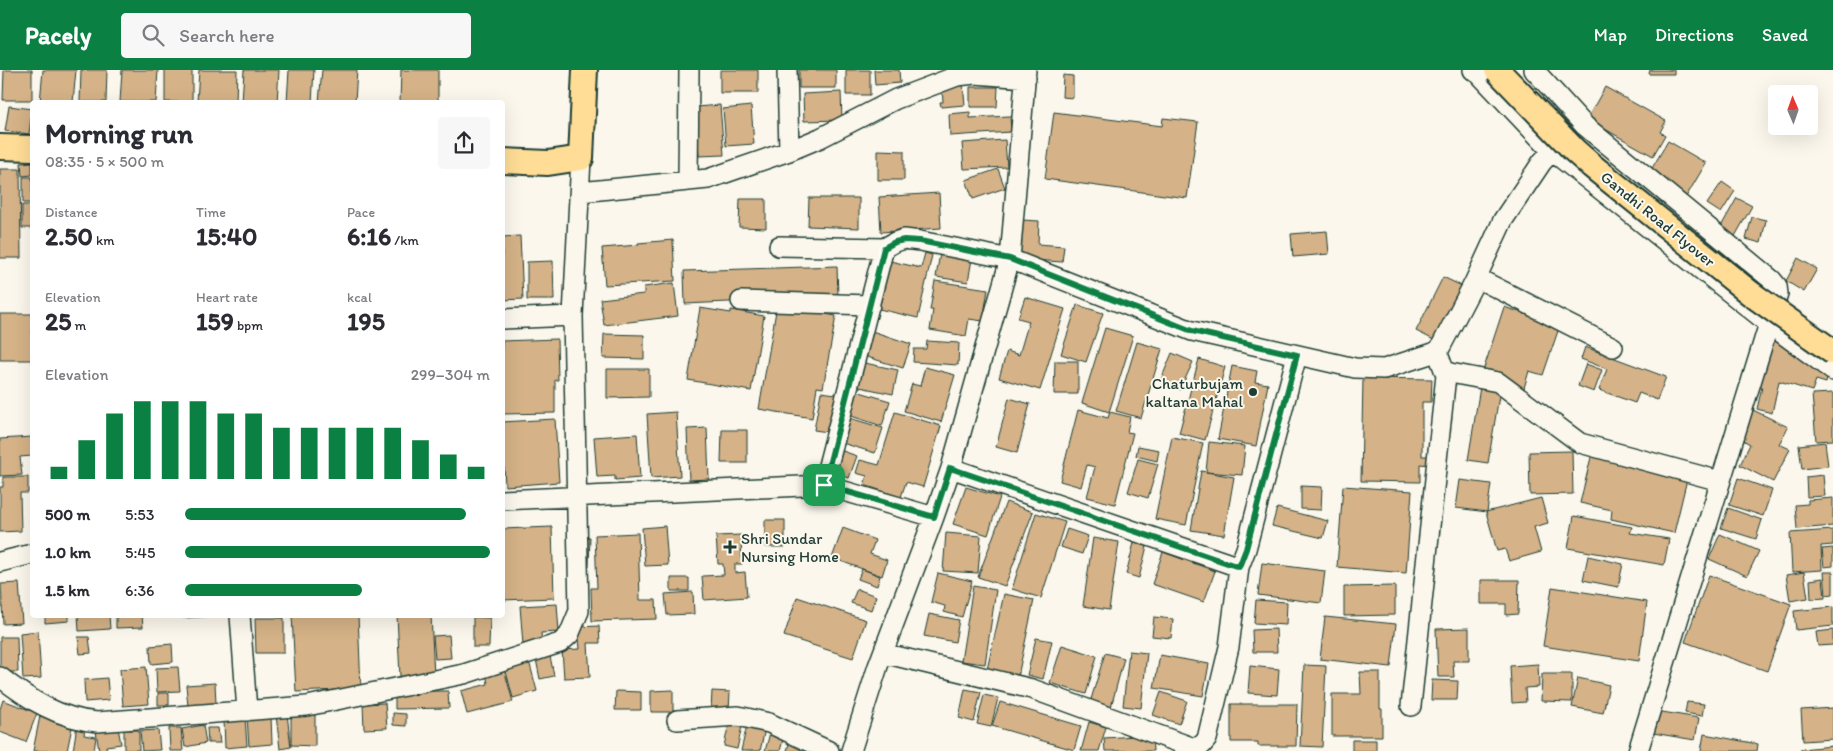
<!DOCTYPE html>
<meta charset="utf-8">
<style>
body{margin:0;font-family:Itim,sans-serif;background:#f7f7f7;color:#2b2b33;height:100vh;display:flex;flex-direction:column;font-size:19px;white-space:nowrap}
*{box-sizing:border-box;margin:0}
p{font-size:16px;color:#7c7c81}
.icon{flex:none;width:28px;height:28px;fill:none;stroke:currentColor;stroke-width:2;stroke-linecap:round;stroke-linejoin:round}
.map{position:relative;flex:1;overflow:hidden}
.details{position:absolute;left:30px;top:30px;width:475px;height:518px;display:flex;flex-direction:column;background:#fff;border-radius:5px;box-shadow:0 5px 20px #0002}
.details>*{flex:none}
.needle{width:32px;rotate:358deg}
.controls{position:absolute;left:1768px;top:15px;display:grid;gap:10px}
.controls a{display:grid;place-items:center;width:50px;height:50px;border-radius:5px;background:#fff;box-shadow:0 5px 20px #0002;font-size:25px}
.pin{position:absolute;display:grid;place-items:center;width:42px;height:42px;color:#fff;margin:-21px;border-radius:10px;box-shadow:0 2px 8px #0006}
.round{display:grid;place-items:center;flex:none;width:52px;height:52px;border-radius:5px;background:#f7f7f7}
.overview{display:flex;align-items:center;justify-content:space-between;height:85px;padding:0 15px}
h1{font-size:28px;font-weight:800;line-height:38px}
.figures{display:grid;grid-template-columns:repeat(3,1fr);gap:8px;height:85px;padding:5px 15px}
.figures div{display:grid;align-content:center}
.figures b{font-size:25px;font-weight:800}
.figures small{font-size:14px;font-weight:400}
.figures p{font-size:14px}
.chart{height:140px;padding:10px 15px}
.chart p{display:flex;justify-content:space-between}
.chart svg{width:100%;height:90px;margin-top:5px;stroke:#0b8043;stroke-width:6}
ul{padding:0 15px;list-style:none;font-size:16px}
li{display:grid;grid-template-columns:80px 60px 1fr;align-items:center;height:38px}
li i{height:12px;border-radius:6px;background:#0b8043}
header{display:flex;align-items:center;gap:30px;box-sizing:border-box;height:70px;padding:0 25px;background:#0b8043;color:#fff}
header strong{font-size:24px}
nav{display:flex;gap:28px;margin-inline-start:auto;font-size:18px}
.search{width:350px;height:45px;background:#f7f7f7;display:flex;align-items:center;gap:12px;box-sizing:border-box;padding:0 18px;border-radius:5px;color:#7c7c81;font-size:19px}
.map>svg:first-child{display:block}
.building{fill:#d5b287;stroke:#1f3d34}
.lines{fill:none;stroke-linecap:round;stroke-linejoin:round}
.minor-casing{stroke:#1f3d34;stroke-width:22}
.major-casing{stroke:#1f3d34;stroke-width:28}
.minor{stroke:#fbf7ec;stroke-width:19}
.major{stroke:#ffdd96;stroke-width:24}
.major-bridge-casing{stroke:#1f3d34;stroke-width:28;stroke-linecap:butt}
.major-bridge{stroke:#ffdd96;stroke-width:24}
.route-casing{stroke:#fff;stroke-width:10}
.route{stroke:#0b8043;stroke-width:6}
.poi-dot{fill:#1f3d34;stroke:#fbf7ec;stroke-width:2}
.labels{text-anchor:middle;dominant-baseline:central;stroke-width:4;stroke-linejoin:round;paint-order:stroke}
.street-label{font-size:16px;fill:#1f3d34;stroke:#fbf7ec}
.poi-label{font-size:16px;fill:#1f3d34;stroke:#fbf7ec;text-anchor:end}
</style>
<header>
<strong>Pacely</strong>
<div class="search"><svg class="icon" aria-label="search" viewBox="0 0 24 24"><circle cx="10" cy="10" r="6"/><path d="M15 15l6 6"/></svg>Search here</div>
<nav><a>Map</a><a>Directions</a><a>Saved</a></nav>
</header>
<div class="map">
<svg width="1833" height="681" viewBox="0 0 1833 681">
<rect width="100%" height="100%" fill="#fbf7ec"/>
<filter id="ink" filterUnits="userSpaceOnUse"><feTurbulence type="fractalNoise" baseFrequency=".02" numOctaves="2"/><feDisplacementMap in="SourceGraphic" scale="10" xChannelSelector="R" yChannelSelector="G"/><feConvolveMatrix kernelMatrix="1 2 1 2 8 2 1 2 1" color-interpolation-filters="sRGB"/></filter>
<g filter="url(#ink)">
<path class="building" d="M 4,0 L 32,0 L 32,30 L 3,30 Z
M 43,0 L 76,0 L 73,32 L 40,32 Z
M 81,0 L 107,0 L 106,32 L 80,32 Z
M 122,0 L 158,0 L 156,32 L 120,32 Z
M 165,0 L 192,0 L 192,32 L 165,32 Z
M 199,0 L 237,0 L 236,32 L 197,32 Z
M 244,0 L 279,0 L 277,32 L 242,32 Z
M 289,0 L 314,0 L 312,32 L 287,32 Z
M 322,0 L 357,0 L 355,32 L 319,32 Z
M 401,0 L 438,0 L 438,32 L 400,32 Z
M 720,0 L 758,0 L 758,23 L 720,23 Z
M 799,0 L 836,0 L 836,18 L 799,18 Z
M 846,0 L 870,0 L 870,25 L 846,25 Z
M 874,0 L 899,0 L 900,13 L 875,15 Z
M 1650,0 L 1674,0 L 1674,4 L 1649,4 Z
M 1063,5 L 1073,6 L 1073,28 L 1062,27 Z
M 963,14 L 965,35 L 941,37 L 940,32 L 943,32 L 942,16 Z
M 970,17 L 998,17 L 997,37 L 970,37 Z
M 1605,17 L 1666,51 L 1660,62 L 1665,65 L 1653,86 L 1587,49 Z
M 841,22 L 842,50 L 804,51 L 803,24 Z
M 720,35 L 724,85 L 699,86 L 696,37 Z
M 9,36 L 32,39 L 29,64 L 5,61 Z
M 751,36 L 754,74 L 726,76 L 723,39 Z
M 970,42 L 970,48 L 1010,46 L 1011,62 L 950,66 L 949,44 Z
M 1054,42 L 1162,56 L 1163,48 L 1198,52 L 1187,128 L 1045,109 Z
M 1005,70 L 1007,97 L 964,99 L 962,73 Z
M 1668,71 L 1706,93 L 1686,127 L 1648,105 Z
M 878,80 L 904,81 L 904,110 L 878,110 Z
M 32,92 L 32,105 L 22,106 L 21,93 Z
M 0,99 L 20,99 L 21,188 L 0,188 Z
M 998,99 L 1005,118 L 973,129 L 966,110 Z
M 23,107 L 32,107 L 32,133 L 23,133 Z
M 1722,112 L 1735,121 L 1721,143 L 1707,134 Z
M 939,123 L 941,158 L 881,162 L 879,127 Z
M 809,128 L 859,128 L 859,158 L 808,156 Z
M 1737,128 L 1752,136 L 1734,168 L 1719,160 Z
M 740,129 L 766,129 L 766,158 L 739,157 Z
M 22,135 L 32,135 L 32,158 L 22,158 Z
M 1752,147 L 1766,150 L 1761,173 L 1746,169 Z
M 1022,150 L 1039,151 L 1038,174 L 1064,176 L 1062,192 L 1019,189 Z
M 1327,161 L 1329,184 L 1293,187 L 1291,164 Z
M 520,166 L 523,229 L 502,230 L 502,167 Z
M 673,170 L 675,211 L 605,215 L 602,178 L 638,175 L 638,173 Z
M 925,183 L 932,185 L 918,248 L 879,239 L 890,191 L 921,198 Z
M 940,183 L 972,189 L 968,212 L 936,207 Z
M 1798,188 L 1817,199 L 1804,222 L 1786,211 Z
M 553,191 L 554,230 L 527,230 L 527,192 Z
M 837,196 L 838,227 L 685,234 L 684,201 Z
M 1443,207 L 1466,218 L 1438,272 L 1416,261 Z
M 935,211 L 988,219 L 983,251 L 969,249 L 966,266 L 930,260 L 933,240 L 930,240 Z
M 674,213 L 678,246 L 604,255 L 600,229 L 644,224 L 644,217 Z
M 1025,227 L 1065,239 L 1040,320 L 999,308 L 1007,281 L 1019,285 L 1029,251 L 1018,248 Z
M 777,235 L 836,246 L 823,318 L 817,317 L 812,348 L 759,339 Z
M 1077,235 L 1103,243 L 1086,292 L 1061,284 Z
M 1504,237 L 1560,255 L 1543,305 L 1529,301 L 1524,318 L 1482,304 Z
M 700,238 L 731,243 L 731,240 L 764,246 L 751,321 L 688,310 Z
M 0,244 L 32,244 L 32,290 L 0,290 Z
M 1105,258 L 1133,266 L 1109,342 L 1082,333 Z
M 872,261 L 911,274 L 903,298 L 864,286 Z
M 604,264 L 644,265 L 644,289 L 603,288 Z
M 1773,264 L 1829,301 L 1826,313 L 1816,310 L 1812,321 L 1779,311 L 1772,343 L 1757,339 L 1762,317 L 1757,316 Z
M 557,269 L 558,310 L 555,310 L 555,343 L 502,344 L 502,271 Z
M 927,271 L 959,273 L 958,295 L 913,292 L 914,279 L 926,279 Z
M 1137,272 L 1162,279 L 1141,348 L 1116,341 Z
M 1585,277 L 1666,307 L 1657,330 L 1639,323 L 1635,333 L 1599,320 L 1607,299 L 1581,289 Z
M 1172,283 L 1193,292 L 1180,320 L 1160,312 Z
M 1199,289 L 1225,297 L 1205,370 L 1179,363 Z
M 1055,291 L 1078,291 L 1078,324 L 1054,324 Z
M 860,292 L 898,300 L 893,324 L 855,316 Z
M 1586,294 L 1602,300 L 1594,322 L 1578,316 Z
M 1232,296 L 1257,301 L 1255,312 L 1268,314 L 1256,376 L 1218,369 Z
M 925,297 L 955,305 L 941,352 L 904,341 L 912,314 L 920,316 Z
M 607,299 L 649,299 L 649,327 L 607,328 Z
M 1363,308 L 1432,309 L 1431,332 L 1422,332 L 1422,386 L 1430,386 L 1430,395 L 1420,394 L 1420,412 L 1361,411 Z
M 1480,317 L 1500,320 L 1488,393 L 1468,390 Z
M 853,320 L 890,331 L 882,356 L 845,344 Z
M 821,322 L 836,324 L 828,362 L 814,360 Z
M 1833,323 L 1833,370 L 1816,371 L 1812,324 Z
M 1009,328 L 1030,334 L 1017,383 L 996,377 Z
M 1078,340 L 1108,348 L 1110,342 L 1130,347 L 1127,362 L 1133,363 L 1115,434 L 1087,427 L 1095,397 L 1087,395 L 1081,417 L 1060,411 Z
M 1753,340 L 1788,357 L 1779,374 L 1790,379 L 1773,412 L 1740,395 L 1750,374 L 1739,368 Z
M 676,342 L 680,406 L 651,408 L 647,344 Z
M 895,342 L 941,356 L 923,417 L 906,412 L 901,427 L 864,415 L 867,406 L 856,403 L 860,390 L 879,395 Z
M 846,347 L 883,358 L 875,383 L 839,372 Z
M 555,349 L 559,412 L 505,416 L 502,352 Z
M 707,358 L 709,409 L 689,410 L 687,359 Z
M 722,360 L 747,360 L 747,393 L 721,393 Z
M 637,364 L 640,408 L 615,410 L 615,406 L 597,407 L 594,367 Z
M 32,367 L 32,386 L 20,387 L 22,405 L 0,406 L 0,369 Z
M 1172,367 L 1203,373 L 1186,455 L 1155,449 Z
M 1209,372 L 1245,376 L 1242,405 L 1206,402 Z
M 1825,372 L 1828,396 L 1802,399 L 1799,375 Z
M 1138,376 L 1159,380 L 1157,391 L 1136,386 Z
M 837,379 L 857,386 L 849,408 L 829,402 Z
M 1572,381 L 1573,424 L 1530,425 L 1529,382 Z
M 1592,383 L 1688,405 L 1674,463 L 1611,449 L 1612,440 L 1580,433 Z
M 1138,389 L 1158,394 L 1148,428 L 1128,422 Z
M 1201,401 L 1234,407 L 1224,465 L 1191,460 Z
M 1823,405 L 1825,426 L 1807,427 L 1806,407 Z
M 3,407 L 28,407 L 28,423 L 20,423 L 21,461 L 0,462 L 0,417 L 3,417 Z
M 1738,408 L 1772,420 L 1763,446 L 1729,435 Z
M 1460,410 L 1491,414 L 1487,442 L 1456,438 Z
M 1301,416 L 1322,417 L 1321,440 L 1301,439 Z
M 1343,416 L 1412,421 L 1406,503 L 1337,497 Z
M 966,417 L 1000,427 L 988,465 L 953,454 Z
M 1541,428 L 1548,453 L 1534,457 L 1541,482 L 1509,491 L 1505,479 L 1497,481 L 1486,442 Z
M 1833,428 L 1833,456 L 1797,459 L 1795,435 L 1808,434 L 1808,430 Z
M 1006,432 L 1033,442 L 1005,516 L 978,507 Z
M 1277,438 L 1328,451 L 1323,468 L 1272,456 Z
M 1728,438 L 1762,450 L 1756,469 L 1721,458 Z
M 1036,443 L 1065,452 L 1041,528 L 1012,519 Z
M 1574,446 L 1632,457 L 1630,463 L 1669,469 L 1664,495 L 1568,478 Z
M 765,450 L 785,450 L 785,477 L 765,477 Z
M 665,456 L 668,495 L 645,496 L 642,458 Z
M 552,457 L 554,528 L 502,530 L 502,459 Z
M 843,458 L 875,470 L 870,484 L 887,490 L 882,506 L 832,488 Z
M 1067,459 L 1088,466 L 1082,484 L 1061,477 Z
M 1833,460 L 1833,475 L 1821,476 L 1822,500 L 1792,502 L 1790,463 Z
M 638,463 L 640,530 L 656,530 L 657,549 L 592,551 L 591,518 L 597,518 L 595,465 Z
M 946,463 L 981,466 L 978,503 L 943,501 Z
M 1720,464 L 1759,481 L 1747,506 L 1709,489 Z
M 741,465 L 742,494 L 735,494 L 735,503 L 745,502 L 747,527 L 704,530 L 702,506 L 724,505 L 723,494 L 718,494 L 716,466 Z
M 582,467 L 590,467 L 589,497 L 582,497 Z
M 1093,468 L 1119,472 L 1109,540 L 1083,536 Z
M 1135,469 L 1148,472 L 1139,508 L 1126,504 Z
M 1833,478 L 1833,496 L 1824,497 L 1822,479 Z
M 1163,482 L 1215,501 L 1204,532 L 1152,514 Z
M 1588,486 L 1623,494 L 1618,517 L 1583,510 Z
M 1262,493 L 1325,501 L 1321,533 L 1258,525 Z
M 862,499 L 880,506 L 877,516 L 858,509 Z
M 1804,502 L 1808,528 L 1790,531 L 1786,505 Z
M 1824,502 L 1833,502 L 1833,524 L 1826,525 Z
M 938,503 L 972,511 L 962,547 L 944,542 L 945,536 L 931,532 Z
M 1709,505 L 1791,534 L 1767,601 L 1685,572 Z
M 671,508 L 689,508 L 689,521 L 671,521 Z
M 1823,508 L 1825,528 L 1811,529 L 1810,510 Z
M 1481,510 L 1519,510 L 1518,544 L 1506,545 L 1506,534 L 1481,534 Z
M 19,513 L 22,553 L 3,554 L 1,514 Z
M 973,516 L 996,520 L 985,594 L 961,591 Z
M 1395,516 L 1395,545 L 1344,546 L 1344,517 Z
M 1552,517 L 1647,532 L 1639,591 L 1543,576 Z
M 857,519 L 876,526 L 871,540 L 851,533 Z
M 693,522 L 694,544 L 667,545 L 665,524 Z
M 1004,524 L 1034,530 L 1017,611 L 986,604 Z
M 797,527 L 866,550 L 853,588 L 784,566 Z
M 1256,530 L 1287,532 L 1286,555 L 1254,553 Z
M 557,534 L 559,562 L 541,563 L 542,574 L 523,575 L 520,536 Z
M 1833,537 L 1833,556 L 1796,560 L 1794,541 Z
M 929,544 L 959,550 L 955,572 L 924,566 Z
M 45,545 L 69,545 L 69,551 L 45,553 Z
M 78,545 L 109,545 L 110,559 L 79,561 Z
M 116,545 L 142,545 L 143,557 L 116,558 Z
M 183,545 L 217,545 L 217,546 L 183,548 Z
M 292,545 L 358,545 L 361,619 L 296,622 Z
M 397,545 L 431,545 L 434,606 L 400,607 Z
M 473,547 L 490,548 L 489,577 L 473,577 Z
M 1154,547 L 1173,549 L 1171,568 L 1152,566 Z
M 1325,547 L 1396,554 L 1391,597 L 1320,589 Z
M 255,548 L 284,548 L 284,583 L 256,583 Z
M 599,556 L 600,573 L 588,573 L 590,607 L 564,608 L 562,580 L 580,579 L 578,557 Z
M 1469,558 L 1469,591 L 1453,591 L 1454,607 L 1438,607 L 1436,559 Z
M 1276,559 L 1277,582 L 1253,582 L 1252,560 Z
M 1833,560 L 1833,575 L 1818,576 L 1816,562 Z
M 38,561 L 41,608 L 23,609 L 20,563 Z
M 449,565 L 451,588 L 435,589 L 433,566 Z
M 0,567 L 17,567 L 18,602 L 0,602 Z
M 78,567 L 89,567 L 91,583 L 80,584 Z
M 1036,568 L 1052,571 L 1043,609 L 1027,605 Z
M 172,574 L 173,592 L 151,594 L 150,576 Z
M 1062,575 L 1097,586 L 1086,624 L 1050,613 Z
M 1129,581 L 1147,583 L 1141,638 L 1123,636 Z
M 1105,583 L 1124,588 L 1110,641 L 1089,636 Z
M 1160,585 L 1209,594 L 1203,626 L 1154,618 Z
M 550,586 L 554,606 L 540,609 L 536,589 Z
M 529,591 L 537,621 L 513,628 L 505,598 Z
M 1538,594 L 1539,617 L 1525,618 L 1526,632 L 1512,633 L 1510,596 Z
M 1304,595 L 1326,596 L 1322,677 L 1300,676 Z
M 1250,596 L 1279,599 L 1277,625 L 1248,623 Z
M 146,597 L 149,634 L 123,636 L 120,599 Z
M 178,597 L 180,621 L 157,622 L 156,598 Z
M 504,599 L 513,632 L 467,644 L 461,621 L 488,614 L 486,603 Z
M 1360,602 L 1380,602 L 1380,639 L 1382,639 L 1382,666 L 1332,666 L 1332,624 L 1361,624 Z
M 1542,604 L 1572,604 L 1572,632 L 1541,631 Z
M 107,608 L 109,630 L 85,632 L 84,610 Z
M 1578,608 L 1609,615 L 1603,643 L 1572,637 Z
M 1432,610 L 1458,611 L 1457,630 L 1431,630 Z
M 215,613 L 216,634 L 188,636 L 186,615 Z
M 965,619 L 981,622 L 974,652 L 959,648 Z
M 673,620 L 673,642 L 651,642 L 651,621 Z
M 395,621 L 448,621 L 449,638 L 395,639 Z
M 616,621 L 641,622 L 641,640 L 615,640 Z
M 712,621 L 730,622 L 729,641 L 711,641 Z
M 1161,622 L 1187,631 L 1179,654 L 1153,645 Z
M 158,623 L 169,623 L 169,635 L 158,635 Z
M 984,625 L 998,628 L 991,657 L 977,654 Z
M 3,630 L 37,643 L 26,672 L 0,662 L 0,639 Z
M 1000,632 L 1081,656 L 1074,680 L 992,656 Z
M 1687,632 L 1704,634 L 1702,646 L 1685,643 Z
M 385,633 L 387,658 L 364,659 L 363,634 Z
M 1231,634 L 1297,634 L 1296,676 L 1258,676 L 1258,672 L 1231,672 Z
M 1833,638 L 1833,669 L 1803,671 L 1801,640 Z
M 1656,641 L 1699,648 L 1695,670 L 1653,663 Z
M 393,643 L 406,644 L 406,656 L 393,655 Z
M 287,644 L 291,677 L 280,679 L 276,645 Z
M 291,644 L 315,644 L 315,676 L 291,675 Z
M 40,646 L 73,652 L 67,681 L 33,681 Z
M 271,646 L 272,674 L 249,676 L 247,647 Z
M 245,648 L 247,676 L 225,678 L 224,650 Z
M 1089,652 L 1106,657 L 1099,681 L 1081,681 Z
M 729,653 L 742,656 L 737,679 L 724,676 Z
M 77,655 L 85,656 L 84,665 L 96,667 L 94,681 L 73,681 Z
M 203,655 L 206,673 L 185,677 L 182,659 Z
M 747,655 L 765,659 L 760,681 L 741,681 Z
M 118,657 L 121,674 L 106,676 L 107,681 L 99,681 L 96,661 Z
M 169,658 L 181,658 L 183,681 L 170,681 Z
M 207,658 L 218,658 L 220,673 L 208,673 Z
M 124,660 L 139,660 L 139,680 L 124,680 Z
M 158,660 L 160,680 L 142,681 L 140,661 Z
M 770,663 L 784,666 L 780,681 L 765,681 Z
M 1704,664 L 1758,674 L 1757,681 L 1701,681 Z
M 1152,665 L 1153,681 L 1105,681 L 1104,668 Z
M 1352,670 L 1376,670 L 1376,681 L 1352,681 Z
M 789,673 L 802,677 L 800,681 L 787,681 Z
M 1833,676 L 1833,681 L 1801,681 L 1801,679 Z"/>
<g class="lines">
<g class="minor-casing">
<path id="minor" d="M 787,0 L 789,81
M 1473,0 L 1479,4 L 1552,81 L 1768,253 L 1833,301
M 1534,0 L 1585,56 L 1772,210 L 1777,216 L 1778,224 L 1638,681
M 688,111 L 689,0
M 580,122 L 708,109 L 789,81 L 820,68 L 896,29 L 957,6 L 975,4 L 1026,8
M 779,176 L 884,178
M 1477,208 L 1613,277
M 741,231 L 870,235
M 502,249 L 573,246
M 1445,302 L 1498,312 L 1580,373 L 1720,411
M 951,398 L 1239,497 L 1246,479 L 1297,285
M 823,415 L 884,178 L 895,172 L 904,169 L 920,171 L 1010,189 L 1192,261 L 1355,298 L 1384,299 L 1433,283 L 1439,280 L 1474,213 L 1503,150 L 1542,92 L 1552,81
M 502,430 L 823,415 L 934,447
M 0,492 L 32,484
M 240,545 L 247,641
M 883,583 L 1032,619 L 1194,678 L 1202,675 L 1207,669 L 1229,577 L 1239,497
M 0,607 C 28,629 60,649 97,652 L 307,636 L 464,604 L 560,573 L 569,565 L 579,541 L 573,246 L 581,88
M 1411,636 L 1446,305 L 1437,281
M 677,650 L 738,646 L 769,653 L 829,681
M 851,681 L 878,596 L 934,447 L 951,398 L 1010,189 L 1026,0"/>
</g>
<g class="major-casing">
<path id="major" d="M 0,77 L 32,78
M 502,91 L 548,93 L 581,88 L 585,0"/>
</g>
<use href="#minor" class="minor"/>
<use href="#major" class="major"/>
<g class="major-bridge-casing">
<path id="major-bridge" d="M 1497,0 L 1575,81 L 1592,96 L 1750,223 L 1833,282"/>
</g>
<use href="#major-bridge" class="major-bridge"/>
</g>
</g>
<g class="lines" filter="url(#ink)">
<g class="route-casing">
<path id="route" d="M 904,170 L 920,171 L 1010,189 L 1192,261 L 1297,285 L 1246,479 L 1239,497 L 950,398 L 934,447 L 824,415 L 884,178 L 895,172 Z"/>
</g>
<use href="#route" class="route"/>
</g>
<g class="poi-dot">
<circle cx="1253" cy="322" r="5"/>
<path d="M727.5 469.5h5v5h5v5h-5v5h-5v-5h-5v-5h5z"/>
</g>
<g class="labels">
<g class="street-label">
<text transform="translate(1658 149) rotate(39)">Gandhi Road Flyover</text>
</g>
<g class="poi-label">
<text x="1243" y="313">Chaturbujam<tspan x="1243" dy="18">kaltana Mahal</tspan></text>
<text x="741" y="468" text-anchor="start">Shri Sundar<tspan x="741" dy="18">Nursing Home</tspan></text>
</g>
</g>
</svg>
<div class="controls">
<a><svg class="needle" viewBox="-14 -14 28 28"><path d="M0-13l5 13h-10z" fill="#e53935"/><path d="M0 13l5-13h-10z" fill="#7c7c81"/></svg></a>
</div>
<div class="pin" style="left:824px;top:415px;background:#1e9e55"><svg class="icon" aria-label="arrive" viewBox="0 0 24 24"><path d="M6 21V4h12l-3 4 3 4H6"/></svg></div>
<section class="details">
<div class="overview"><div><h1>Morning run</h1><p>08:35 · 5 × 500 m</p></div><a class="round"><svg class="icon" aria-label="share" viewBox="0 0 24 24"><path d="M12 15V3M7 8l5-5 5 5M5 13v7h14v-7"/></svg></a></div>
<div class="figures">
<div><p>Distance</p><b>2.50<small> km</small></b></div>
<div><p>Time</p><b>15:40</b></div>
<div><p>Pace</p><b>6:16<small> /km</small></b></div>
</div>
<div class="figures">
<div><p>Elevation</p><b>25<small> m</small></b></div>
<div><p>Heart rate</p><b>159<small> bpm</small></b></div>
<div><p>kcal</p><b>195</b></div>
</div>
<div class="chart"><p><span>Elevation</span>299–304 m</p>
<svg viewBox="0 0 160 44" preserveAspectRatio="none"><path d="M5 44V38M15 44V25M25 44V12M35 44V6M45 44V6M55 44V6M65 44V12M75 44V12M85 44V19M95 44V19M105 44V19M115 44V19M125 44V19M135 44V25M145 44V32M155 44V38"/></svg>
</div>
<ul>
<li><b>500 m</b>5:53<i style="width:92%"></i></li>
<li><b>1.0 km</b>5:45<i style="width:100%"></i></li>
<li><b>1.5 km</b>6:36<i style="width:58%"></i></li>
</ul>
</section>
</div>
